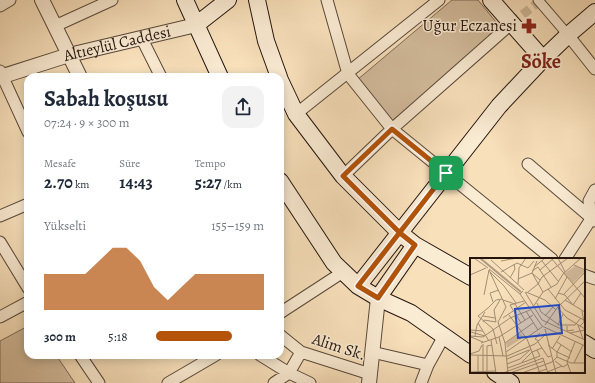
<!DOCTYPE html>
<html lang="tr">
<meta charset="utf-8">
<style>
body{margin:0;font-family:Alegreya,serif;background:#f2f2f3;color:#1f2937;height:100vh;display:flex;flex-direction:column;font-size:15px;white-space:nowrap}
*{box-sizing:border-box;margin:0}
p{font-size:13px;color:#747a83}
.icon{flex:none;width:22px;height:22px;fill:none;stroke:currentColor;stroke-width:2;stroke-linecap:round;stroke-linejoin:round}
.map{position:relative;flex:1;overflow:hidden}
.details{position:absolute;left:24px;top:73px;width:260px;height:286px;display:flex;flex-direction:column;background:#fff;border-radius:12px;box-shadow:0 2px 10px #0003}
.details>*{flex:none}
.pin{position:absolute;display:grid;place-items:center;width:34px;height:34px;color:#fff;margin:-17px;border-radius:8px;box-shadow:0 2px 6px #0006}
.round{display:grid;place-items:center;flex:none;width:42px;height:42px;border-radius:12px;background:#f2f2f3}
.headline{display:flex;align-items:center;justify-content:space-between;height:68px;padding:0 20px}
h1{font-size:22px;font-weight:600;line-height:30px}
.stats{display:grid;grid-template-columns:repeat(3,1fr);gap:6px;height:68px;padding:4px 20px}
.stats div{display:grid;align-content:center}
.stats b{font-size:17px;font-weight:600}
.stats small{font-size:11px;font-weight:400}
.stats p{font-size:11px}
.chart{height:112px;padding:8px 20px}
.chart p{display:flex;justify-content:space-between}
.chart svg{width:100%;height:72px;margin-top:4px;fill:#b45309;opacity:.7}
ul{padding:0 20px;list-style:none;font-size:13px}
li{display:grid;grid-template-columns:64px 48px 1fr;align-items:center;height:30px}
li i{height:10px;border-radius:5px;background:#b45309}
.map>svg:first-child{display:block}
.green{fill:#d4bd9e;stroke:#7c6956}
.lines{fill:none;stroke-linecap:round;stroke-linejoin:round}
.pedestrian-tunnel{stroke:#cdb798;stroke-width:9;stroke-dasharray:9 4.5;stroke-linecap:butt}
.pedestrian-casing{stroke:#584839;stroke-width:11}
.minor-casing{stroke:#584839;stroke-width:13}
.tertiary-casing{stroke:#584839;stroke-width:16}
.secondary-casing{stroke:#23150e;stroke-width:18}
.pedestrian{stroke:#faebd3;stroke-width:9}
.minor{stroke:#faebd3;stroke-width:11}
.tertiary{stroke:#faebd3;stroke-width:14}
.secondary{stroke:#faebd3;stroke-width:16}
.route-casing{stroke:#fff;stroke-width:8}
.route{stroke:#b45309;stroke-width:5}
.labels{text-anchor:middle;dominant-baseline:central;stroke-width:3;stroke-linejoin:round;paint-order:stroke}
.poi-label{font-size:16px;fill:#23150e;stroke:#faebd3;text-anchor:end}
.street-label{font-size:16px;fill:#23150e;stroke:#faebd3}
.district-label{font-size:20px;font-weight:bold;fill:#7a1f14;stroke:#faebd3}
.inset-river{fill:none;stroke:#b09b80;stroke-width:2}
.inset-road{fill:none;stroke:#a38f76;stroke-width:1}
.view{fill:#1d4ed8;fill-opacity:0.15;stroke:#1d4ed8;stroke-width:2}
.inset-edge{fill:none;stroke:#23150e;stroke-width:2}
</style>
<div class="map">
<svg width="595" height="383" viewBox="0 0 595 383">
<rect width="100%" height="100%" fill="#f8e0bb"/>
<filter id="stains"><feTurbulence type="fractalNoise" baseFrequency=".005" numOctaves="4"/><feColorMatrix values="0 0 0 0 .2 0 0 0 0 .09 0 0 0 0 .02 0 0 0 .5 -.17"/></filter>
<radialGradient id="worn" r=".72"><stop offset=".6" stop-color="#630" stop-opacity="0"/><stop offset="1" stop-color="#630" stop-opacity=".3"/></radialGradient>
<path class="green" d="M 452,0 L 478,0 L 501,28 L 392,121 L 357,80 Z
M 28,326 L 28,355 L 56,355 L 75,383 L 0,383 L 0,341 Z"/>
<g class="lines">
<path class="pedestrian-tunnel" d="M 512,23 L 541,0"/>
<g class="pedestrian-casing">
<path id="pedestrian" d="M 538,0 L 568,35"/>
</g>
<g class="minor-casing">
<path id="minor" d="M 327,0 L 348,74 L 392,129 L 552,259
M 0,6 L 10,0
M 55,26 L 112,0
M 568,35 L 595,69
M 142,39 L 161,77
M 0,71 L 28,132
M 296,114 L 439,0
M 528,164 L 595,221
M 343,176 L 392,129 L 512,23
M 0,216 L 28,204
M 0,242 L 28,288
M 565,259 L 591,219 L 589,201 L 595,190
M 584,275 L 595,279
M 280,313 L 343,272
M 0,317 L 28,302
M 280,335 L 301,352 L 370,374
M 372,352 L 428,365
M 80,355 L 99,383
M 260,355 L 289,373 L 310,383
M 168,383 L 216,355
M 274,383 L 289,373 L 301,352
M 421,383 L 428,365 L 444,336"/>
</g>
<g class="tertiary-casing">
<g id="tertiary">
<path d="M 42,0 L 80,77"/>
<path id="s1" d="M 0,77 L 69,55 L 196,25"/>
<path d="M 369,383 L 378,298"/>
</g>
</g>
<g class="secondary-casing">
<path id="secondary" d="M 185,0 L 220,77
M 257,0 L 266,41 L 279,77
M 491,0 L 543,59
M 196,25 L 228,0
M 280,80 L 296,114 L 343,176 L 400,233 L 415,245 L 471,277
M 280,181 L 334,263 L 358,286 L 378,298 L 411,313 L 471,355
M 358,286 L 499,106 L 543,59 L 568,35 L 595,12
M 378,298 L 415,245
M 584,343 L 595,350
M 495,372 L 511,383"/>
</g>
<use href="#pedestrian" class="pedestrian"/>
<use href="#minor" class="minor"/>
<use href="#tertiary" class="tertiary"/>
<use href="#secondary" class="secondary"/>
</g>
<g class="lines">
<g class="route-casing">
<path id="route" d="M 446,173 L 358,286 L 378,298 L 415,245 L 400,233 L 343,176 L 392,129 L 446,173"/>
</g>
<use href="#route" class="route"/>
</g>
<defs>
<g id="pharmacy-bare" transform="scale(1.2)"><path d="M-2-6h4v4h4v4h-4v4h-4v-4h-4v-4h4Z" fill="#8f2418" stroke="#faebd3" stroke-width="2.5" paint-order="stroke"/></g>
</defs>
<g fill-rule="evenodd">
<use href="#pharmacy-bare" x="529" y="26"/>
</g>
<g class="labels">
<g class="poi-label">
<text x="517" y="26">Uğur Eczanesi</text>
</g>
<g class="street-label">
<text stroke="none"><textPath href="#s1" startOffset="122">Altıeylül Caddesi</textPath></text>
<text transform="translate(339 347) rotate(18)">Alim Sk.</text>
</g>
<g class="district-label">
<text x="541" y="61">Söke</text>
</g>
</g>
<g transform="translate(470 258)">
<rect width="115" height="115" fill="#f8e0bb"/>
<path d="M 105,8 L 115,13 L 103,25 L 94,16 ZM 50,75 L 54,79 L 37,90 L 36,85 Z" fill="#d4bd9e"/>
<path class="inset-river" d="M 10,0 L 51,34"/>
<path class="inset-road" d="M 4,0 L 18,10M 81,0 L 115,40M 88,0 L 95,14M 21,2 L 54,32M 31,3 L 47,0M 67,3 L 62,15 L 73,34M 72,3 L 88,23M 104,7 L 115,12M 64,9 L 75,0M 19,11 L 50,36M 19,12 L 36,49 L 28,64 L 35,85 L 38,115M 70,12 L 84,0M 62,13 L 68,9 L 81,29M 20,14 L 34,28 L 46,45M 31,14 L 47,5 L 58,10 L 64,3M 0,17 L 16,10M 40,20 L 45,11 L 44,6M 48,21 L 62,15 L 70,22M 48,26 L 49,10 L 56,0M 78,31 L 95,52 L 114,62M 53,33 L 50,36 L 72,68 L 115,88M 55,34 L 72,62 L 115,82M 56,34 L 75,42 L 86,52M 58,34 L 68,26 L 72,19 L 98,0M 88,35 L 95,37 L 103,47M 94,36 L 115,14M 14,37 L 19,12M 85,41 L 97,19M 33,42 L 45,46 L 55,62M 95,42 L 115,54M 23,44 L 20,35 L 29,32M 67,45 L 71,54 L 89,67 L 105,67 L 111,60M 103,47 L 111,35M 63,49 L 73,34 L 87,26 L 93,16 L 111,0M 18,50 L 8,58 L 23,71 L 27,86M 18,50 L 26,42 L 32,41M 88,50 L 97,60 L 115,71M 56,53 L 68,72M 39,57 L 57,81 L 70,115M 13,58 L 25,60M 75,58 L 83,49M 33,60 L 56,44M 13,64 L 14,62 L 26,64M 26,64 L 24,52 L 30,42M 8,65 L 19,83M 51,65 L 40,47 L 54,43M 75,67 L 87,50 L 115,23M 88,67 L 93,56M 108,67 L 113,81M 97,68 L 97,73 L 104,72M 110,68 L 114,64 L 112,53M 75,71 L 86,115M 1,72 L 13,73M 1,74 L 15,78M 100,75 L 115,72M 0,78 L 13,79 L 40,60 L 60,52M 5,78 L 7,67 L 15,54M 1,79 L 13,84M 29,79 L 33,98M 21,82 L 26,115M 69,83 L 65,81 L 70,75M 68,84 L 78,99 L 81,98M 87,84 L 102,94M 11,85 L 29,79 L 63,57M 35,85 L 63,65M 13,86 L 13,115M 78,87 L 87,94 L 87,99 L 101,105 L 115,105M 91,87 L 87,94 L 100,100M 82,91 L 90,78M 36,94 L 72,69M 0,96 L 9,93 L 12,87M 0,97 L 37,98 L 65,86 L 74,78M 8,98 L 8,114M 37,101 L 59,92M 85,103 L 93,109 L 98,106M 52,104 L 62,94 L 72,90M 104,105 L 113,87M 37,106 L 50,101 L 61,91M 38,110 L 70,98 L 67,92M 0,114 L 26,113M 17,115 L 17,88 L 22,87M 33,115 L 73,100 L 78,115M 40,115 L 74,103M 52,115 L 82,104 L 87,99M 65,115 L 77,111M 75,115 L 92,108M 101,115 L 97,104 L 105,84"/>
<path class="view" d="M 89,47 L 92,75 L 48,80 L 45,51 Z"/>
<rect width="115" height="115" class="inset-edge"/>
</g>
<rect width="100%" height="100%" filter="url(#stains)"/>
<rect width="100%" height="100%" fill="url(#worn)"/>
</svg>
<div class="pin" style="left:446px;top:173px;background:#1e9e55"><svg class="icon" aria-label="arrive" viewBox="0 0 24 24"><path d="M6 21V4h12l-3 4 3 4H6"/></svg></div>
<section class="details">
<div class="headline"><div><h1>Sabah koşusu</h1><p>07:24 · 9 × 300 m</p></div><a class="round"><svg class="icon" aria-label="share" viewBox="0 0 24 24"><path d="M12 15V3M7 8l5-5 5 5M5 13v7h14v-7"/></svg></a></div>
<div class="stats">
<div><p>Mesafe</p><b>2.70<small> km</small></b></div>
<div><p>Süre</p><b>14:43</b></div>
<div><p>Tempo</p><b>5:27<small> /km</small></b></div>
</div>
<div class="chart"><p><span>Yükselti</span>155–159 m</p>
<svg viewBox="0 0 160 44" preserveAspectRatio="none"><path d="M0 44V22L10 22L20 22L30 22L40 14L50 6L60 6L70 14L80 30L90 38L100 30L110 22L120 22L130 22L140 22L150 22L160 22V44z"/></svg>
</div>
<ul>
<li><b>300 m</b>5:18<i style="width:70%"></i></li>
</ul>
</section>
</div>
